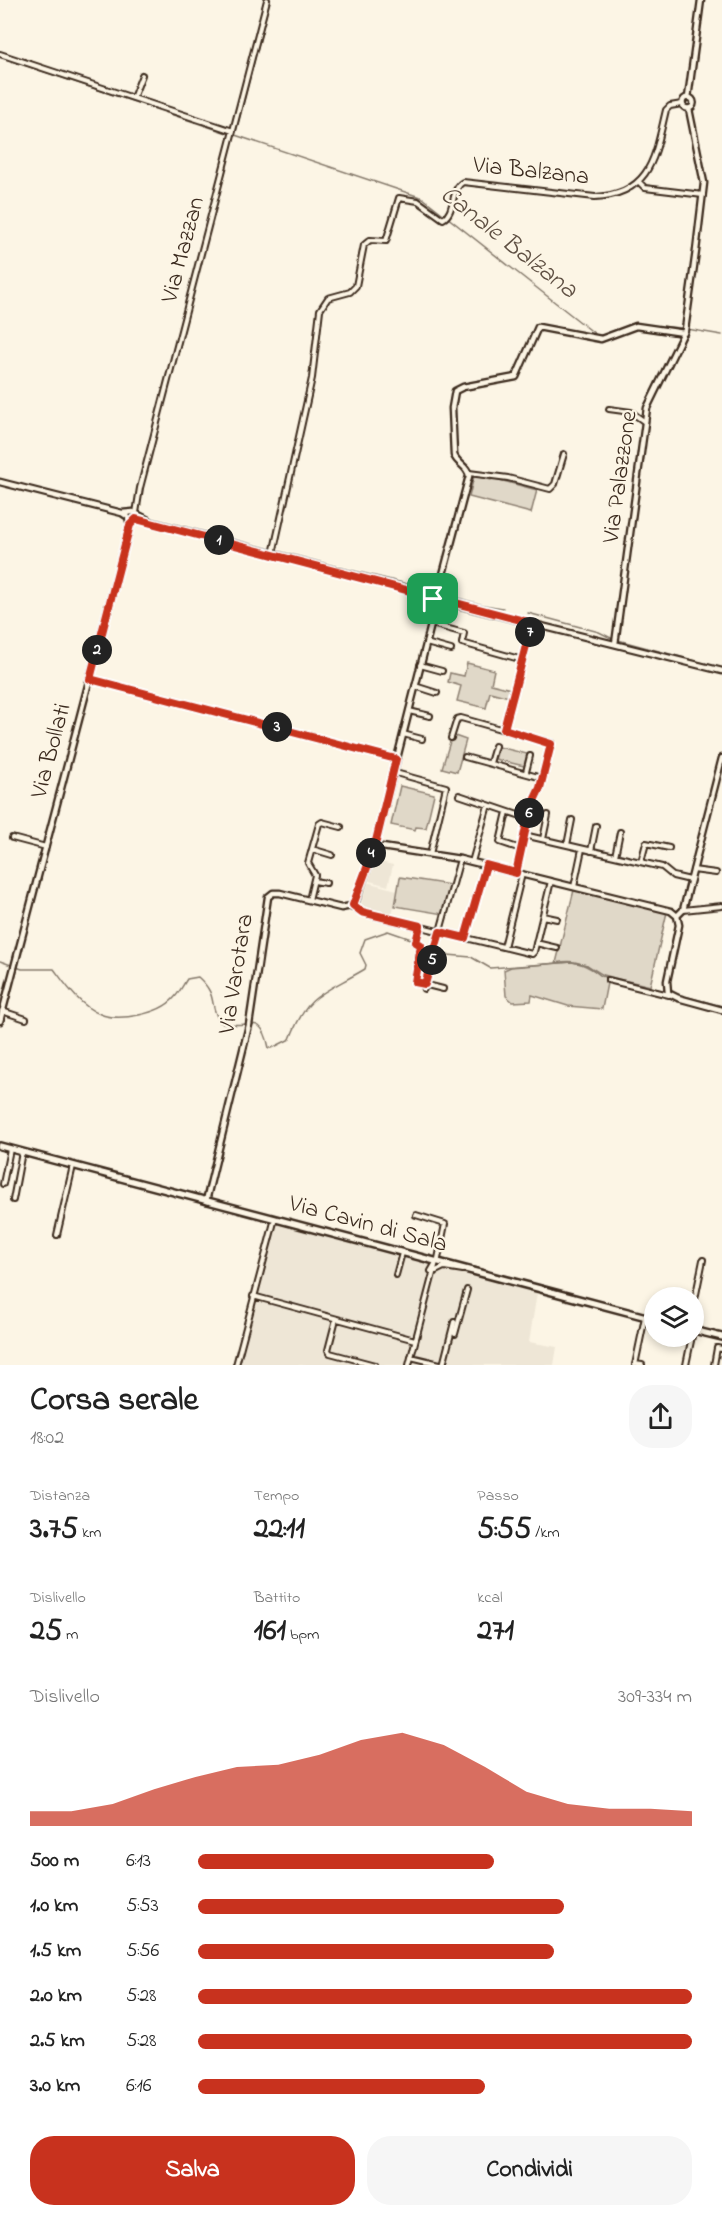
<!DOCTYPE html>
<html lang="it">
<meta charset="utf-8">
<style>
body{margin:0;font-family:"Indie Flower",sans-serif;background:#f6f6f6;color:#222;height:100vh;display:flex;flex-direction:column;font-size:22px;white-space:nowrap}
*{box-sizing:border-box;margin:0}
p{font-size:20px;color:#767676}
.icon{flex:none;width:33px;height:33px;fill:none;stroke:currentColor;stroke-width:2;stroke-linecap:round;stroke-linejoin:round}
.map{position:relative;height:1365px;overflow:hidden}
.panel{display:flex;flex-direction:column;background:#fff;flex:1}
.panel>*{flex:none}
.buttons{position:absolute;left:644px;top:1287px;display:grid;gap:12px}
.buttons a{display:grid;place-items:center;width:60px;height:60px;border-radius:50%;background:#fff;box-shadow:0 3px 9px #0003;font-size:30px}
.pin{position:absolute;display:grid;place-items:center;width:51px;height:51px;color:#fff;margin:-26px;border-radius:12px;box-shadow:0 3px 9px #0006}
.km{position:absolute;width:30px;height:30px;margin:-15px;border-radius:50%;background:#222;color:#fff;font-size:16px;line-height:30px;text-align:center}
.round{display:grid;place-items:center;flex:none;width:63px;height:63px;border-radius:24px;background:#f6f6f6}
.overview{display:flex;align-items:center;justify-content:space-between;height:102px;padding:0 30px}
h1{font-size:33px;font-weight:700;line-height:45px}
.metrics{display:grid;grid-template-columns:repeat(3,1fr);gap:9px;height:102px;padding:6px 30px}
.metrics div{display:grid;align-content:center}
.metrics b{font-size:30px;font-weight:700}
.metrics small{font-size:16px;font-weight:400}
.metrics p{font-size:16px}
.chart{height:168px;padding:12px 30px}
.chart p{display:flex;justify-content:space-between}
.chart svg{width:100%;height:108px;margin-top:6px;fill:#c8321e;opacity:.7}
.cta{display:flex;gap:12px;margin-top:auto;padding:12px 30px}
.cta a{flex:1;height:69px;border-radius:24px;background:#c8321e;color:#fff;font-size:24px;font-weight:700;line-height:69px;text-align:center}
.cta a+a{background:#f6f6f6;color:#222}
ul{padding:0 30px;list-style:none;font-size:20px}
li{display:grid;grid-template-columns:96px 72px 1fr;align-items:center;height:45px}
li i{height:15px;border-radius:8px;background:#c8321e}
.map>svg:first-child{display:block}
.built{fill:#eee6d6}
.green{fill:#e0d8c8;stroke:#8e8173;stroke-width:1.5}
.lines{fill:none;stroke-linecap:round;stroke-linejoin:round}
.stream{stroke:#85796b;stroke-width:1.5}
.minor-casing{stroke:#3b2a1e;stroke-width:8}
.tertiary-casing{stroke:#3b2a1e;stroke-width:9}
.secondary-casing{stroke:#3b2a1e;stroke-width:10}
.minor{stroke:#fcf5e5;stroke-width:4}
.tertiary{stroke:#fcf5e5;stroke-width:4.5}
.secondary{stroke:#fcf5e5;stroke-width:5}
.route-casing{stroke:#fff;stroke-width:12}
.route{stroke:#c8321e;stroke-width:8}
.labels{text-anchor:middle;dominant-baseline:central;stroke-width:4.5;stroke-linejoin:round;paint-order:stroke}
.street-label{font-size:24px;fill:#3b2a1e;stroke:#fcf5e5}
.water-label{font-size:26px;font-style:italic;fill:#605144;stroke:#fcf5e5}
</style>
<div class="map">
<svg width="722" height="1365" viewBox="0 0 722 1365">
<rect width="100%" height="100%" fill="#fcf5e5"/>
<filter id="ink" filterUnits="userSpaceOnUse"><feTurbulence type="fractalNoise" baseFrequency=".0167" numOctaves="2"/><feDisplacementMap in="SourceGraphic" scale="12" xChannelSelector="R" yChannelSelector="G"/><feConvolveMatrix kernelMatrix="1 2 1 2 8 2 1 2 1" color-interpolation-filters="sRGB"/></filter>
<g filter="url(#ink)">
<path class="built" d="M 372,860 L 393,865 L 388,886 L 366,880 Z
M 366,882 L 397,890 L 392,916 L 360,909 Z
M 275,1224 L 537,1293 L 529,1342 L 557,1347 L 554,1365 L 453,1365 L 413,1355 L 417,1339 L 255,1295 Z
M 256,1301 L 410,1341 L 412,1345 L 409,1358 L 437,1365 L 240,1365 Z"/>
<path class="green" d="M 474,476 L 491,480 L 492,478 L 537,490 L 531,513 L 469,497 Z
M 467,663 L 494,670 L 491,684 L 511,689 L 509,697 L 490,692 L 486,708 L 457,701 L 461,686 L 448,682 L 450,673 L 464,676 Z
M 452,735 L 466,740 L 457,772 L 442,768 Z
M 499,747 L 527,754 L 524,766 L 495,759 Z
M 400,786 L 434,794 L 426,828 L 416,827 L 415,830 L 391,825 Z
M 400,877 L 451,885 L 443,914 L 395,906 Z
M 574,890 L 667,912 L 650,986 C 635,982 619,980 604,975 C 584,967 580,958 556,963 Z
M 572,962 L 587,965 L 608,978 L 602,1009 L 568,1006 L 532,995 L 531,1001 L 513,1002 L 506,996 L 504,970 L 511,967 Z"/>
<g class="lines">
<path class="stream" d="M 0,57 L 230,134
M 235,135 L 423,198 L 599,337
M 235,135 L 270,0
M 687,329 L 722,335
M 611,333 L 631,324 L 682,328
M 0,479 L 40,490
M 159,521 L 271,550
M 276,552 L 436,591
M 440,593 L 483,605 L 503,608
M 528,613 L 599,632 L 613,639
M 618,640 L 722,668
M 421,943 L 432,951
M 436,954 L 471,957 L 490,968 L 572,962 L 587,965 L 601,976 L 665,991
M 0,961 L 22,969 L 54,969 C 66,985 80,1006 100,1014 C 119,1022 160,1014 174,998 C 179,993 183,985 187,979 L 198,977 C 219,996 208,1004 220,1022 C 246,1032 261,1008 269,1048 L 272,1048 L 290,1039 C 308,992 325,993 365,969 L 366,965 L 360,953 L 365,939 L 388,931 L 414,940
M 673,993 L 722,1006"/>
<g class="minor-casing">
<path id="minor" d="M 0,54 L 233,131
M 133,98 L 142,75
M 639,182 L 645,188 L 703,195
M 609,409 L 631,412 L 645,422
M 469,473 L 508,478 L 550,489 L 555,484 L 564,454
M 136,513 L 140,488 L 267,0
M 273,554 L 312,378 L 320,310 L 328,298 L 350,292 L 356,286 L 364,245 L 370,240 L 386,241 L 399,198 L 418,201 L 443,219 C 456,212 450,189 463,182 L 595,197 C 652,194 655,155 666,110 L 670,106 L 682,104
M 431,624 L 464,633 L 462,643 L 523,660
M 426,643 L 451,650
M 420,665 L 442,671
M 90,679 L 396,759
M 415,686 L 437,693
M 409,711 L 430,716
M 504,729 L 532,623
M 403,734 L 422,739
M 451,738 L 457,719 L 461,718 L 551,743 L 540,788 L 530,809 L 516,873
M 465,757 L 542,778
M 490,763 L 495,746
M 392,772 L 446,787 L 430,854
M 526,772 L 530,756
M 459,795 L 527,818
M 507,812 L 500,842 L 521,849
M 524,835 L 662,867 L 673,876 L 690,880
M 12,838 L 46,847
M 543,839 L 548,815
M 567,845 L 572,820
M 312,849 L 332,855
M 591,851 L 596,826
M 615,856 L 620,832
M 472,862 L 488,805
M 641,862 L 646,843 L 669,848
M 693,870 L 716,873
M 314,881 L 326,883
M 574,887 L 582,849
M 309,900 L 315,875 L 308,863 L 319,824 L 322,822 L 341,827
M 353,905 L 358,910 L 372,915 L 532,954 L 534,952 L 551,881
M 683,910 L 722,906
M 543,916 L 557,919
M 420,926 L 416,942 L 421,945 L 415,982 L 443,989
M 465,938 L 486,865
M 536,943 L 557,948
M 504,947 L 522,874
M 608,980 L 669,995
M 424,989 L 460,859
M 2,1011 L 26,1019
M 3,1184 L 10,1149
M 13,1200 L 22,1152
M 416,1215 L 445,1224 L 438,1259 L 431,1271
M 57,1235 L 73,1166
M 436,1271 L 444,1267 L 463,1270
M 396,1275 L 402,1253
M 253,1296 L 415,1340
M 693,1309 L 703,1260
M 336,1319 L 328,1350 L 330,1353 L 375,1365
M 455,1334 L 467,1290
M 411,1357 L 444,1365
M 635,1364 L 642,1365
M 236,1365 L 274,1222
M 409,1365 L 436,1262
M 443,1365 L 454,1322
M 635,1365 L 645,1317
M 686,1365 L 692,1336
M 714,1365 L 717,1348 L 722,1349"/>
</g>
<g class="tertiary-casing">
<path id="tertiary" d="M682.5 103a5.5 5.5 0 1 1 11 0a5.5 5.5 0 1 1-11 0Z
M 688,98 L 701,0
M 0,482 L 122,513 L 128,517 L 130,525 L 0,1021
M 122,513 L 133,512 L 152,522 L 426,594 L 433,599 L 722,671
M 433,599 L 437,597 L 469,476 C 468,466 457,464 454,455 L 452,408 L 455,391 L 463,387 L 516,377 L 538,327 L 601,339 L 636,326 L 684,333
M 615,644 L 647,408 L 685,330 L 696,251 L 704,183 L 689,109
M 382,847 L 460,859 L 671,911 L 677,916 L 679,925 L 667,981 L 668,993 L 678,998 L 722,1010
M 382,847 L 375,850 L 372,845 L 376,841 L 435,609 L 433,599
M 677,916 L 683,910 L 722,758
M 206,1201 L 249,1025 L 268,897 L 273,893 L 280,893 L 341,908 L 351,906 L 356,901 L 374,849"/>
</g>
<g class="secondary-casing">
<path id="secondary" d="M 0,1146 L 654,1319
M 693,1330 L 722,1337"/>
</g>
<use href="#minor" class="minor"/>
<use href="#tertiary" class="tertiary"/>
<use href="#secondary" class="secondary"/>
</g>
</g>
<g class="lines" filter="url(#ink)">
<g class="route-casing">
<path id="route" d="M 136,519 L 532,623 L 504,729 L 551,744 L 540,788 L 530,809 L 516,873 L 486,865 L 465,938 L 440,932 L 425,984 L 415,982 L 421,945 L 416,942 L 420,926 L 362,912 L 353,905 L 374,849 L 372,844 L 376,841 L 396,759 L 90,679 L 130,525 Z"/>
</g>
<use href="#route" class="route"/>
</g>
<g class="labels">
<g class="street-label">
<text transform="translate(531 172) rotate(6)">Via Balzana</text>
<text transform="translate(184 250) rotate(-75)">Via Mazzan</text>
<text transform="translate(621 477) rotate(-82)">Via Palazzone</text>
<text transform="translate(52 751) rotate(-75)">Via Bollati</text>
<text transform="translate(237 974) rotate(-81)">Via Varotara</text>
<text transform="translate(368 1225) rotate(15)">Via Cavin di Sala</text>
</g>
<g class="water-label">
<text transform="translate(508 243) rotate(38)">Canale Balzana</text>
</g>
</g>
</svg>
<div class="buttons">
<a><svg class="icon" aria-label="layers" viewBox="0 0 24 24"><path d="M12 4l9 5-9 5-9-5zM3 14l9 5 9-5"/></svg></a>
</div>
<div class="pin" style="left:433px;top:599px;background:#1e9e55"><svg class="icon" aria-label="arrive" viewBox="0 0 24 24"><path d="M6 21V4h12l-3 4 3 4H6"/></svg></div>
<b class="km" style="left:219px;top:540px">1</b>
<b class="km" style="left:97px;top:650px">2</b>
<b class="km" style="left:277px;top:727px">3</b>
<b class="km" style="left:371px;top:853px">4</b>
<b class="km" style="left:432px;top:960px">5</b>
<b class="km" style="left:529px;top:813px">6</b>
<b class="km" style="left:530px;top:632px">7</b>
</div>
<section class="panel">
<div class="overview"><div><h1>Corsa serale</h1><p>18:02</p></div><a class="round"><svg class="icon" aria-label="share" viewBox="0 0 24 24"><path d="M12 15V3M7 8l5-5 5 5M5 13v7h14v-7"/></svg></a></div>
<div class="metrics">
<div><p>Distanza</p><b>3.75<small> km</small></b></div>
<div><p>Tempo</p><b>22:11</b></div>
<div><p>Passo</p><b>5:55<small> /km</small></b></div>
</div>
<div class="metrics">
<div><p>Dislivello</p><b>25<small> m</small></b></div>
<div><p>Battito</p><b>161<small> bpm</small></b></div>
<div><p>kcal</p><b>271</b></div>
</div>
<div class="chart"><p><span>Dislivello</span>309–334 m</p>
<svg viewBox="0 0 160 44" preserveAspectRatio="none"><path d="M0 44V38L10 38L20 35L30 29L40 24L50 20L60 19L70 15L80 9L90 6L100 11L110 20L120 30L130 35L140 37L150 37L160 38V44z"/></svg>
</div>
<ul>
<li><b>500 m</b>6:13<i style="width:60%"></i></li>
<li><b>1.0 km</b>5:53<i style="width:74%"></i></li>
<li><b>1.5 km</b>5:56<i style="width:72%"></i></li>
<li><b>2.0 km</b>5:28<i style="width:100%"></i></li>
<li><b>2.5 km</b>5:28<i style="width:100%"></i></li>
<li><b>3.0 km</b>6:16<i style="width:58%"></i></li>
</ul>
<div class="cta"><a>Salva</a><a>Condividi</a></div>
</section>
